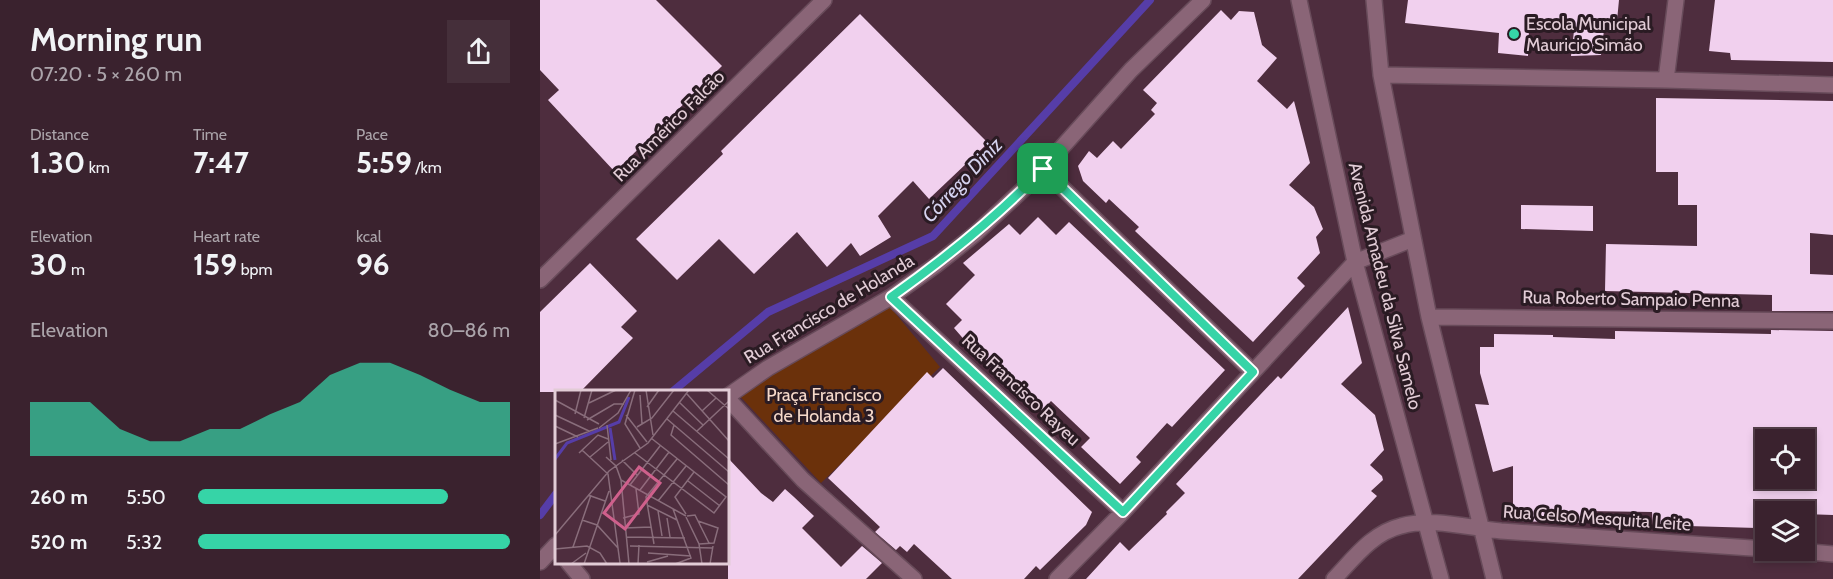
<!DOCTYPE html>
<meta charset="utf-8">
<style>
body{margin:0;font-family:Cabin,sans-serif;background:#452f3a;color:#f1f3f6;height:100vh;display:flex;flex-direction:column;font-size:22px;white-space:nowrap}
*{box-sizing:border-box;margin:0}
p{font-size:20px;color:#aba4aa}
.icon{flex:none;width:33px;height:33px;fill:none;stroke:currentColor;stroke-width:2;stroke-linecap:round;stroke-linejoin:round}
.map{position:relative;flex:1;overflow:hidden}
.details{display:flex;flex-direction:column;background:#3a222e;width:540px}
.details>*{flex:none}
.controls{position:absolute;left:1215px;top:429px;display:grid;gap:12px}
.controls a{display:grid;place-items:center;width:60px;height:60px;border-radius:0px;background:#3a222e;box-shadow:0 3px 9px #0003,0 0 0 2px #543f4a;font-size:30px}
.pin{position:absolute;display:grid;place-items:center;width:51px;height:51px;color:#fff;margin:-26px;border-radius:12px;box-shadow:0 3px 9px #0006}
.round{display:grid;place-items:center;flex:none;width:63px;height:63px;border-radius:0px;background:#452f3a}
.overview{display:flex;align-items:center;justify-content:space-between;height:102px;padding:0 30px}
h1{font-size:33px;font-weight:800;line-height:45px}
.figures{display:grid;grid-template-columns:repeat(3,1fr);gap:9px;height:102px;padding:6px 30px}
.figures div{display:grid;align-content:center}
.figures b{font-size:30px;font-weight:800}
.figures small{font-size:16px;font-weight:400}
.figures p{font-size:16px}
.chart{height:168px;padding:12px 30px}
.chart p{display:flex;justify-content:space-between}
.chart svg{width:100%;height:108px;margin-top:6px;fill:#36d4a7;opacity:.7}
ul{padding:0 30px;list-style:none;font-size:20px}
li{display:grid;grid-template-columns:96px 72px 1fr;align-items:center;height:45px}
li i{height:15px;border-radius:8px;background:#36d4a7}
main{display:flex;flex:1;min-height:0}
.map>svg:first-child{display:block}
.green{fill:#6b310b}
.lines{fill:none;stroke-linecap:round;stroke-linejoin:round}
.stream{stroke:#563da8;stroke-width:8}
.building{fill:#f1d0ee;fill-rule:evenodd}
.minor-casing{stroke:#684b5a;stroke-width:18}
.minor{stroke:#8a6577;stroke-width:15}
.route-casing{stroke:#fff;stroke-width:12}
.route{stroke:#36d4a7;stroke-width:8}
.poi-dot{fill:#36d4a7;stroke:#2a1b23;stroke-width:2}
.labels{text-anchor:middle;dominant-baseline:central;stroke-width:6;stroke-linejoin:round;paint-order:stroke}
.poi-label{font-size:18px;fill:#e2ccd6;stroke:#2a1b23;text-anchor:start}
.street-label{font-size:18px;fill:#e2ccd6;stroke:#2a1b23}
.park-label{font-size:18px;fill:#f6d9ca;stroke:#2a1b23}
.water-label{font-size:20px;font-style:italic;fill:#d5d3ef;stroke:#2a1b23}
.inset-river{fill:none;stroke:#563da8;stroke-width:3}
.inset-road{fill:none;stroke:#896d7b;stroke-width:1.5}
.view{fill:#cf608c;fill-opacity:0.15;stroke:#cf608c;stroke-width:3}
.inset-edge{fill:none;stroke:#e2ccd6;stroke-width:3}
</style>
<main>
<section class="details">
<div class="overview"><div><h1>Morning run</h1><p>07:20 · 5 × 260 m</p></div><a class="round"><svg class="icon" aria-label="share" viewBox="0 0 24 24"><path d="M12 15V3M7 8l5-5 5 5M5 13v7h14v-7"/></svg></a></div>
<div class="figures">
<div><p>Distance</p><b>1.30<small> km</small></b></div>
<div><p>Time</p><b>7:47</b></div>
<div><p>Pace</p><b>5:59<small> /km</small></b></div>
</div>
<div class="figures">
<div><p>Elevation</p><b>30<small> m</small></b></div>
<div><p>Heart rate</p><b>159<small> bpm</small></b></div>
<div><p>kcal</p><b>96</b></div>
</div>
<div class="chart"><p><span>Elevation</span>80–86 m</p>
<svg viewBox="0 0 160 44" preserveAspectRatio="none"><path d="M0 44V22L10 22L20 22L30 33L40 38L50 38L60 33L70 33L80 27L90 22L100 11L110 6L120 6L130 11L140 17L150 22L160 22V44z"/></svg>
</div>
<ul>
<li><b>260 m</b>5:50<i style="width:80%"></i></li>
<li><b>520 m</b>5:32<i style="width:100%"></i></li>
</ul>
</section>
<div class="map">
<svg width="1293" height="579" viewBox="0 0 1293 579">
<rect width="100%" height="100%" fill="#4e2d3e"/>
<path class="green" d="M 350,307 L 400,367 L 281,483 L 197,393 Z"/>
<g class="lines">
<path class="stream" d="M 132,392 L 228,312 L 393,236 L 610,0
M 0,515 L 16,494"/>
</g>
<path class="building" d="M 0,0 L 116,0 L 182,66 L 75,172 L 8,100 L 19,90 L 0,70 Z
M 868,0 L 1079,0 L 1076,31 L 1064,30 L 1061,55 L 1031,56 L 1034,31 L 989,27 L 988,56 L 958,53 L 959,33 L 865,23 Z
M 1175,0 L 1293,0 L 1293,62 L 1191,60 L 1190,53 L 1169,51 Z
M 681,10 L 691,20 L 699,11 L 714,12 L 722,45 L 737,58 L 717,81 L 747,109 L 754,101 L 770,163 L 749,185 L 774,207 L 783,229 L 776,237 L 780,253 L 757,278 L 765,286 L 713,342 L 595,231 L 599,227 L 569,199 L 566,203 L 543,181 L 538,166 L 549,151 L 557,158 L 573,141 L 581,149 L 615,114 L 611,110 L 617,103 L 603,90 Z
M 320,14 L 448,143 L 389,199 L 373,181 L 338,216 L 351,237 L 320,256 L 311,243 L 287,267 L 257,232 L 214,274 L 179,239 L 137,280 L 96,239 L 183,154 L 181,151 Z
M 1116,98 L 1293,101 L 1293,235 L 1270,233 L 1270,274 L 1293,275 L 1293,311 L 1232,311 L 1232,295 L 1065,291 L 1066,244 L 1157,246 L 1157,205 L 1138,205 L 1138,172 L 1116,172 Z
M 981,205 L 1053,206 L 1053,231 L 981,229 Z
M 498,217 L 516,235 L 529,222 L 685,370 L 632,427 L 627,423 L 596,457 L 601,462 L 580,484 L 541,447 L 550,438 L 511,401 L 502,411 L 427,343 L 414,328 L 422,320 L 406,304 L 435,275 L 423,263 L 469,224 L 480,235 Z
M 50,263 L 97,311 L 81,327 L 93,338 L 40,392 L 0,392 L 0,312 Z
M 808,307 L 822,363 L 801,384 L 835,415 L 844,450 L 830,465 L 842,476 L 843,480 L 831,491 L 837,496 L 758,579 L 546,579 L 580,542 L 589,551 L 627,514 L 626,512 L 645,493 L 636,484 L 738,376 L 741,379 Z
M 1231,330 L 1293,331 L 1293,515 L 1264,514 L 1264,512 L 1224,512 L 1224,514 L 1218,514 L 1217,528 L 1113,525 L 1112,512 L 1046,511 L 1046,523 L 973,521 L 973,466 L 953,472 L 935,404 L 949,405 L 940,373 L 940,347 L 954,347 L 954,334 L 1013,335 L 1013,337 L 1075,339 L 1075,331 L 1231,334 ZM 1226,440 L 1264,440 L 1264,478 L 1226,478 Z
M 403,368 L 552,512 L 546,525 L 500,570 L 496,566 L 484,579 L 412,579 L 374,544 L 367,552 L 360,546 L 356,550 L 335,532 L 340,527 L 288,478 L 387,372 L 393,378 Z
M 188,458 L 221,493 L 233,502 L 245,489 L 254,497 L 274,516 L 262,528 L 301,567 L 322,546 L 342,563 L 326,579 L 188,579 Z"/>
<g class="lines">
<g class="minor-casing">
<path id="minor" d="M 759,0 L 815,262 L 901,579
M 834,0 L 841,75 L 889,317 L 954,579
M 841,75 L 1126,80 L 1293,85
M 1126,80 L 1136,0
M 503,169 L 713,372
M 0,280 L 284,0
M 351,297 L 583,512
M 889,317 L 1293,321
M 188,396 L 228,368 L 351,297 L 396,265 L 435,234 L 491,182 L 591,70 L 663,0
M 188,399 L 263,480 L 374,579
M 1249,550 L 1293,554
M 0,562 L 16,545
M 28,562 L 42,579
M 517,579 L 583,512 L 815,262 L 873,239
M 794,579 C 814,558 832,533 861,526 C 893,517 928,528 961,531 C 1049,537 1137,543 1226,549"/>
</g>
<use href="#minor" class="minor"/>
</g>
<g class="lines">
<g class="route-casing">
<path id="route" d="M 503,169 L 713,372 L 583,512 L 351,297 C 406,258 457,217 503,169 Z"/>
</g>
<use href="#route" class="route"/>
</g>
<circle class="poi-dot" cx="974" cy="34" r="6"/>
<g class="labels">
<g class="poi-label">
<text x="986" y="24">Escola Municipal<tspan x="986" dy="21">Mauricio Simão</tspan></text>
</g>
<g class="street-label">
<text transform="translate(129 126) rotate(-45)">Rua Américo Falcão</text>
<text transform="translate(845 286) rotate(76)">Avenida Amadeu da Silva Samelo</text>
<text transform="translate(1091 299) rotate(1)">Rua Roberto Sampaio Penna</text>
<text transform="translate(289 309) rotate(-31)">Rua Francisco de Holanda</text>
<text transform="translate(481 390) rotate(43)">Rua Francisco Rayeu</text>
<text transform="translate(1057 518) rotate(4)">Rua Celso Mesquita Leite</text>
</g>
<g class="park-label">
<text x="284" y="395">Praça Francisco<tspan x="284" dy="21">de Holanda 3</tspan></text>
</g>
<g class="water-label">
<text transform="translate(422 180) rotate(-47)">Córrego Diniz</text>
</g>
</g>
<g transform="translate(15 390)">
<rect width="174" height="174" fill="#4e2d3e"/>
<path class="inset-river" d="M 55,38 L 60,70M 0,69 L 12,53 L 64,32 L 74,7"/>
<path class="inset-road" d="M 80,0 L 70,34 L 85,58M 91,0 L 98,45M 152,0 L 174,19M 132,4 L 174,51M 85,5 L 87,34M 0,10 L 44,34M 124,12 L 148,35M 34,13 L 61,0M 92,17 L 104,0M 118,21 L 174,69M 147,21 L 161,8M 20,24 L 26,0M 0,25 L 34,41M 71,25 L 92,52M 29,28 L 37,0M 112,29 L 174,82M 32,30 L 59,14 L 69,14M 52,35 L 56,70M 119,35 L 116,45 L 174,95M 0,36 L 23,47M 82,37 L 97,28 L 119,0M 44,38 L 63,23 L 76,0M 142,41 L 174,11M 0,54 L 43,38M 27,60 L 53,84 L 65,173M 24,63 L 43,45 L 53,49M 80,63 L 159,123 L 171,107 L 96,48M 35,67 L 53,52M 51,67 L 61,76 L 66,90 L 74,174M 67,70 L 82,85M 66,90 L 131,126M 133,91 L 165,116M 75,95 L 105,56M 85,100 L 114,62M 33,105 L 50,111M 103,111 L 131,76M 92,115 L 122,130M 118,119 L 136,168 L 120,174M 103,121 L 107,146M 131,124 L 120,107 L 139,82M 132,126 L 140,125 L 154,153M 131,127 L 144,154 L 147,174M 68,128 L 84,124 L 81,99M 112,128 L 115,147M 27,130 L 42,135 L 63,158M 143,131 L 163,138 L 159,153 L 144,154M 69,138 L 96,137M 0,145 L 54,81 L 93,53 L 134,0M 71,147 L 130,148M 99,154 L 91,107 L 122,69M 75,156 L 158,158M 18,157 L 36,105M 0,159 L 32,156 L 45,163 L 52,174M 93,163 L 136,166M 92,172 L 113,166M 16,174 L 31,163M 29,174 L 54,101M 83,174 L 84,155M 155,174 L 158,156"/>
<path class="view" d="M 84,77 L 105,93 L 70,139 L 49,123 Z"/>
<rect width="174" height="174" class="inset-edge"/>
</g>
</svg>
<div class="controls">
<a><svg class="icon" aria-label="locate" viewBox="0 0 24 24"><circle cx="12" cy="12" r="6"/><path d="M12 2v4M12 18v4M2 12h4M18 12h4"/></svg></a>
<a><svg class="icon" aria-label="layers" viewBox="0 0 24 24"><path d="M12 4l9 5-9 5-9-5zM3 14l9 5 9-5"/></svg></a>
</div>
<div class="pin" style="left:503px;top:169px;background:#1e9e55"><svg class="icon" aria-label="arrive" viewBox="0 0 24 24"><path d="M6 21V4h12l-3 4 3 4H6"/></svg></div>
</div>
</main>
